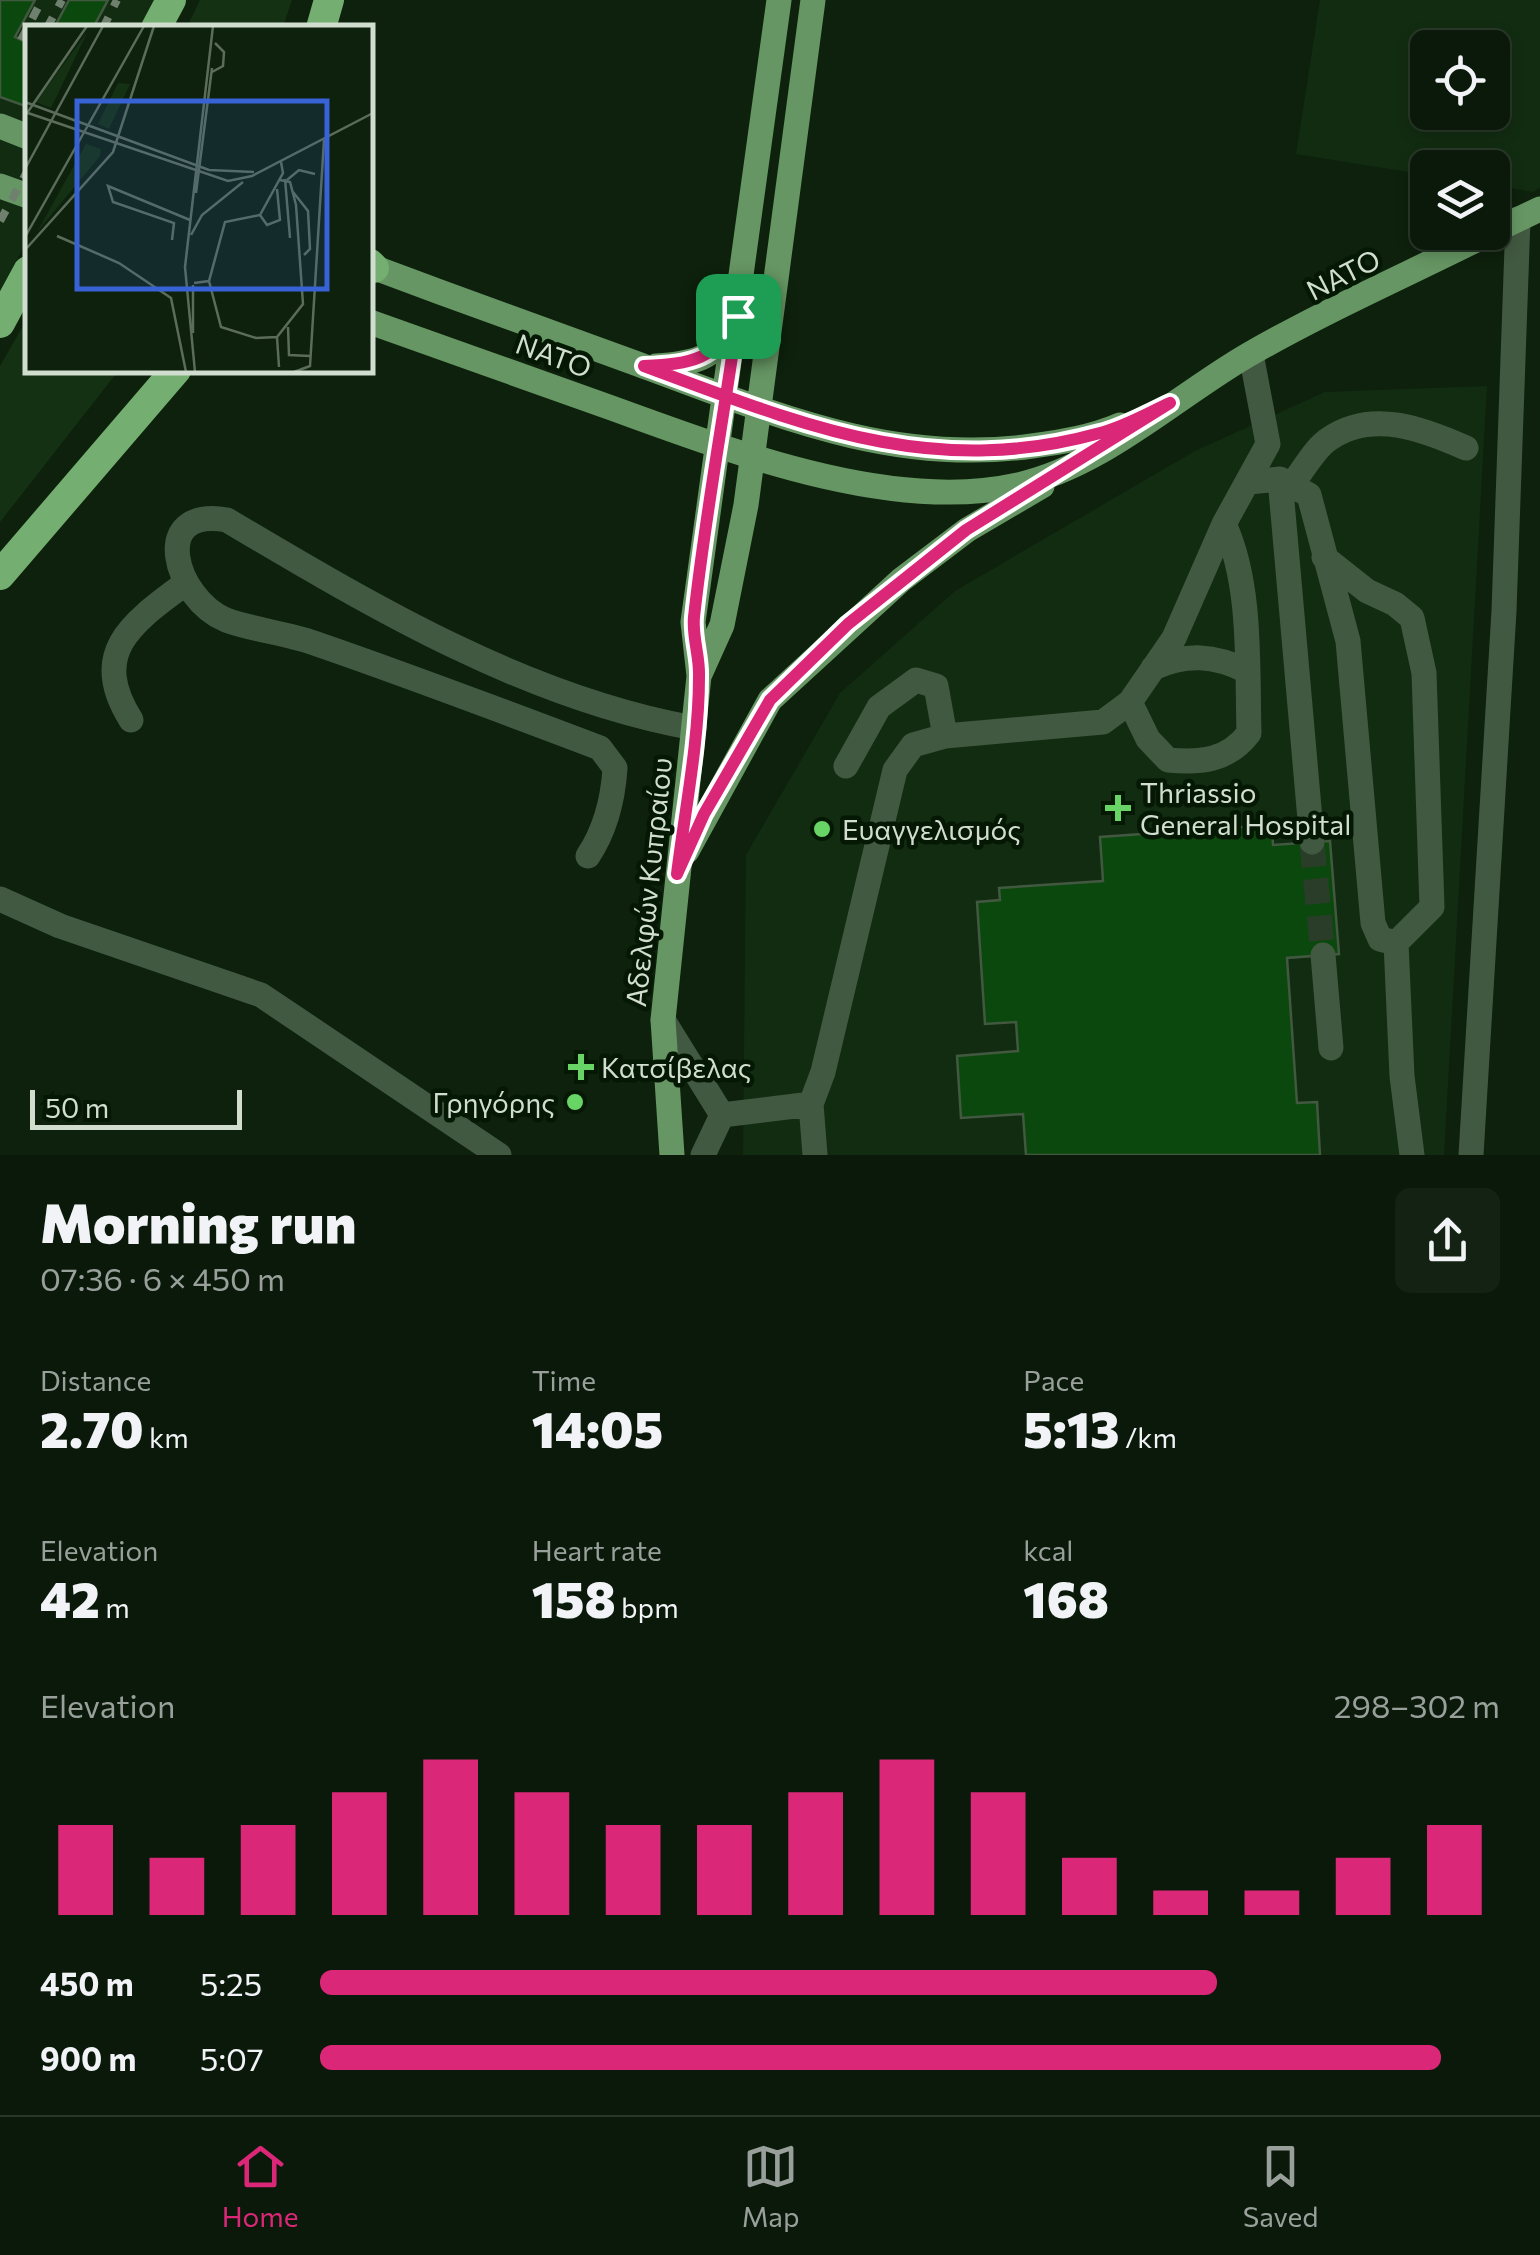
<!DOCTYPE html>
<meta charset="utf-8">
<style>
body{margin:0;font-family:Commissioner,sans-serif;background:#132212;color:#f1f3f6;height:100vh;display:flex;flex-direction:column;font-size:38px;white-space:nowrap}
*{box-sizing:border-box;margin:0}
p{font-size:32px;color:#99a09c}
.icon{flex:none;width:55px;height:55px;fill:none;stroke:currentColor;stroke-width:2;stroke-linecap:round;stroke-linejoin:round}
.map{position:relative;height:1155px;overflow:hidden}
.details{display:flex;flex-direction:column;background:#0a1909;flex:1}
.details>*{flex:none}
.tools{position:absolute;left:1410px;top:30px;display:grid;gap:20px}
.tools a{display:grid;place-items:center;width:100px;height:100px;border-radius:15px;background:#0a1909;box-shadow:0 5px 15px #0003,0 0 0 2px #2a382a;font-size:50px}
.scale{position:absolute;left:30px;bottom:25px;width:212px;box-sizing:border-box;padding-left:10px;border:5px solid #d0ddcf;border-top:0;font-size:28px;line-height:35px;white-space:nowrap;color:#d0ddcf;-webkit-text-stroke:8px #051804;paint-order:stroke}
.pin{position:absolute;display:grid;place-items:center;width:85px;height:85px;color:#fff;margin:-42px;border-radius:20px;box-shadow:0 5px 15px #0006}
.round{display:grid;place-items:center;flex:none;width:105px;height:105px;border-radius:15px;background:#132212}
.summary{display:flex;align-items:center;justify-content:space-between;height:170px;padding:0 40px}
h1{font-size:55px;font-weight:800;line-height:75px}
.figures{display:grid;grid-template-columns:repeat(3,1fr);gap:15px;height:170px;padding:10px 40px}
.figures div{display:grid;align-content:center}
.figures b{font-size:50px;font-weight:800}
.figures small{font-size:28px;font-weight:400}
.figures p{font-size:28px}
.chart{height:280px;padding:20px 40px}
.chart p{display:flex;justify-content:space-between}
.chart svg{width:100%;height:180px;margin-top:10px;stroke:#db2777;stroke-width:6}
ul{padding:0 40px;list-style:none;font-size:32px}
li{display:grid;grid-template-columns:160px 120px 1fr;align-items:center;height:75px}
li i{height:25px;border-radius:12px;background:#db2777}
.tab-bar{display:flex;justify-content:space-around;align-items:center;height:140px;border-top:2px solid #2a382a;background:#0a1909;font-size:28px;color:#99a09c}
.tab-bar a{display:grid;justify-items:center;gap:5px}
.tab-bar .selected{color:#db2777}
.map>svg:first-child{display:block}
.built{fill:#122c11;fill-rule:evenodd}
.green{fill:#143213}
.building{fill:#0b480d;stroke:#425840;stroke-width:2.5}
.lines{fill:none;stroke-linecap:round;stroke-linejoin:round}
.minor-tunnel{stroke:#2a3d29;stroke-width:25;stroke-dasharray:25 12;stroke-linecap:butt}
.minor{stroke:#425941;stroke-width:25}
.major{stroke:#669663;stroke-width:25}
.highway{stroke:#74ae71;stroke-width:30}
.rail{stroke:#70806f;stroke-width:8;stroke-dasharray:12 12;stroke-linecap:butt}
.route-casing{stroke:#fff;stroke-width:20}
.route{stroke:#db2777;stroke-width:12}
.poi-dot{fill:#68d465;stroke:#051804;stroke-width:4}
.labels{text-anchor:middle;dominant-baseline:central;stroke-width:9;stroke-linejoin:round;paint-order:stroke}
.street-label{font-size:28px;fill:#d0ddcf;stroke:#051804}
.poi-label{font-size:28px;fill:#d0ddcf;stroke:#051804;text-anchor:start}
.inset-road{fill:none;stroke:#5b6c5a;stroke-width:2.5}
.view{fill:#3863d7;fill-opacity:0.15;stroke:#3863d7;stroke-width:5}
.inset-edge{fill:none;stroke:#d0ddcf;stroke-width:5}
</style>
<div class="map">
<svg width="1540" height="1155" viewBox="0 0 1540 1155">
<rect width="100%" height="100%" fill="#0d210c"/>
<path class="built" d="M 0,0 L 155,0 L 140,27 L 28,28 L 27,241 L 0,291 Z
M 1320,0 L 1540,0 L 1540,188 L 1533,192 L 1493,185 L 1492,168 L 1428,168 L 1427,175 L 1296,154 ZM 1428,48 L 1492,48 L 1492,112 L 1428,112 Z
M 1487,386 L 1444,1155 L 743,1155 L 746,855 L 840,693 L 955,591 L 1193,452 L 1325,392 Z"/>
<path class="green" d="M 200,0 L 292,0 L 283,27 L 187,27 Z
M 27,319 L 28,370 L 119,370 L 0,522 L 0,366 Z"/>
<path class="building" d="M 0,0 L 35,0 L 15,37 L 28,43 L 28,107 L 0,97 Z
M 69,0 L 108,0 L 93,28 L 54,28 Z
M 1272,825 L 1273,845 L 1330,841 L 1339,954 L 1287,958 L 1297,1103 L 1317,1102 L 1320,1155 L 1026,1155 L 1023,1114 L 961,1118 L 957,1056 L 1018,1051 L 1016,1022 L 985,1024 L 977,902 L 1000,900 L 999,888 L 1103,881 L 1100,837 Z"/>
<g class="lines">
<path class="minor-tunnel" d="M 1312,842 L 1323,955"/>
<path class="minor" d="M 1280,479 L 1312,842
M 1249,482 L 1280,479 L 1309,495 L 1348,641 L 1373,923 L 1380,939 L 1396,943 L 1432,907 L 1424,673 L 1412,618 L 1395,604 L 1367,591 L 1324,557
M 1293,483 C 1304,469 1315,448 1329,439 C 1372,409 1423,429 1466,448
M 1153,668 C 1187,653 1214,655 1247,671
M 1130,702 L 1148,739 L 1168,760 C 1200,763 1228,761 1249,733 C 1247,667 1252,584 1224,524
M 131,720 C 88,652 133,622 186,583
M 846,766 L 879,707 L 916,680 L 936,686 L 945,736
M 588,856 C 606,829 613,800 615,768 L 600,748 C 505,712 410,676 314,643 C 286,633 253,630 226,620 C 175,599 148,506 227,520 C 372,606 526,698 694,728
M 0,899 L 60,926 L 261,995 L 499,1155
M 1396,943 L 1402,1076 L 1412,1155
M 1323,955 L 1331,1048
M 663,1020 L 722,1115 L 703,1155
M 811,1104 L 815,1155
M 722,1115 L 811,1104 L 823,1072 L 895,770 L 913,745 L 945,736 L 1103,722 L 1130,702 L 1174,638 L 1224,524 L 1268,444 L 1251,354
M 1471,1155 L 1504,611 L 1518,219"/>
<path class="major" d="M 0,126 L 28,137
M 0,186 L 28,196
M 1492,232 L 1540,209
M 370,266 C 458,299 546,331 635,363 C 767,411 888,466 1032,446 C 1062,442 1092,437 1120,425
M 370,322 C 449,350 527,378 606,406 C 726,449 889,514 1018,485 C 1103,466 1174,398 1248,355 C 1326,310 1411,273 1492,232
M 656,366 C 691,364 717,359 734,325
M 699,676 L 722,625 L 746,505 L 813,0
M 687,851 L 770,700 L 901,580 L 967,530 L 1042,486
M 672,1155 L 663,1020 L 699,676 L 693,622 L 779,0"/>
<path class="highway" d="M 156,28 L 171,0
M 321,28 L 329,0
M 370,264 L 374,268
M 0,323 L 28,271
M 0,575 L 176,370"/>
<path class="rail" d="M 47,28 L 62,0
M 103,28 L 117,0
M 21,40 L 42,0
M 0,221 L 28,170"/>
</g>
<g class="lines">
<g class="route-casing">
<path id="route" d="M 738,316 C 724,416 705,516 694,617 C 692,637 700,657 699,677 C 699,742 685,809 677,874 L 704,814 L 770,700 L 848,624 L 966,530 L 1170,403 C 1148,413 1124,427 1100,433 C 930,480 801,424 644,366 C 691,364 717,360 738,316"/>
</g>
<use href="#route" class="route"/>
</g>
<g class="poi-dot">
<path d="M1113 793h10v10h10v10h-10v10h-10v-10h-10v-10h10z"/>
<circle cx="822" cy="829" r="10"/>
<path d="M576 1052h10v10h10v10h-10v10h-10v-10h-10v-10h10z"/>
<circle cx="575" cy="1102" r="10"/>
</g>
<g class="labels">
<g class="street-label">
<text transform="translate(1343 274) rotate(-27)">ΝΑΤΟ</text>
<text transform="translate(554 355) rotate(20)">ΝΑΤΟ</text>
<text transform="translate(648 882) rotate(-84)">Αδελφών Κυπραίου</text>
</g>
<g class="poi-label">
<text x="1140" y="792">Thriassio<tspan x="1140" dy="32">General Hospital</tspan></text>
<text x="842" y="829">Ευαγγελισμός</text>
<text x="601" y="1067">Κατσίβελας</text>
<text x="555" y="1102" text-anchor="end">Γρηγόρης</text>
</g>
</g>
<g transform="translate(25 25)">
<rect width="348" height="348" fill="#0d210c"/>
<path d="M 63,6 L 26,83 L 11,77 ZM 93,58 L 105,59 L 84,104 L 73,99 ZM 61,119 L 76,124 L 75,131 L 12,207 Z" fill="#143213"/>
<path class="inset-road" d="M 187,47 L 198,41 L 199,27 L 190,18M 0,77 L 184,145 L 229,147M 0,87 L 203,156 L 227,151 L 348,88M 0,91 L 62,1M 0,144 L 78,1M 260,154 L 265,213M 262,155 L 274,145 L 290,149M 268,167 L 283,186 L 285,224 L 279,230M 171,168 L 187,43M 235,190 L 242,200 L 255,195 L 252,164M 166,210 L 177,190 L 218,157M 32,211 L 94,238 L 146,273 L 161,347M 0,212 L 119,1M 147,215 L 149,198 L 88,177 L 83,161 L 165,195M 0,225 L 88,127 L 129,1M 184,256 L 196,302 L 231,313 L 252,312 L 278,279 L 271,180 L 265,157 L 255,155M 169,258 L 184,256 L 200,197 L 235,190 L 258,148 L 256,137M 263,302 L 264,330 L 285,331M 168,308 L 168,260M 252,312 L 254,342M 170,347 L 160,242 L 188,1M 269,347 L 285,341 L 299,115"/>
<path class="view" d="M 52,76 L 302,76 L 302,264 L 52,264 Z"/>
<rect width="348" height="348" class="inset-edge"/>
</g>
</svg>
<div class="tools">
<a><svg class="icon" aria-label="locate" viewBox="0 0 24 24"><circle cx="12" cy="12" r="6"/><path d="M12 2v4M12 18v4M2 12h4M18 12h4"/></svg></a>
<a><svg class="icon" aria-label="layers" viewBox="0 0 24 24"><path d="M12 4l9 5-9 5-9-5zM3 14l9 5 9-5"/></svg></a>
</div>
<div class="scale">50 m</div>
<div class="pin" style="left:738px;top:316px;background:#1e9e55"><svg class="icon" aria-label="arrive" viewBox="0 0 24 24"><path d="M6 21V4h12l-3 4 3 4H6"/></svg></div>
</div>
<section class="details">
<div class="summary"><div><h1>Morning run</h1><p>07:36 · 6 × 450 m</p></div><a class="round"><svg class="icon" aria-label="share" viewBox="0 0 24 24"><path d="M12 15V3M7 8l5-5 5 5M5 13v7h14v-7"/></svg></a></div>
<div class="figures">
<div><p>Distance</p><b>2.70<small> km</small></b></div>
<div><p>Time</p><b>14:05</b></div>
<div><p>Pace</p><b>5:13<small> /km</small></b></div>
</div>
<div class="figures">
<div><p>Elevation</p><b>42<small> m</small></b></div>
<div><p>Heart rate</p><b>158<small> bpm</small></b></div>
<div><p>kcal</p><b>168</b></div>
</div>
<div class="chart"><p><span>Elevation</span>298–302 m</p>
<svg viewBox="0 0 160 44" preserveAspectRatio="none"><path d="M5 44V22M15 44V30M25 44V22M35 44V14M45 44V6M55 44V14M65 44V22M75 44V22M85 44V14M95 44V6M105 44V14M115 44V30M125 44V38M135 44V38M145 44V30M155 44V22"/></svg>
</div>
<ul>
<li><b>450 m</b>5:25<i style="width:76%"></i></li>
<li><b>900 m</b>5:07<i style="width:95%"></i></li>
</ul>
</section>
<nav class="tab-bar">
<a class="selected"><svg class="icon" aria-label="home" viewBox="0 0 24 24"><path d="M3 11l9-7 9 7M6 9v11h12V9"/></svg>Home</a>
<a><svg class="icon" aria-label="map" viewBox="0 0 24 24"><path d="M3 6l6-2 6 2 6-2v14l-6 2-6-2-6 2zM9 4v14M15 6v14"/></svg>Map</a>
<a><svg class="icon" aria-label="saved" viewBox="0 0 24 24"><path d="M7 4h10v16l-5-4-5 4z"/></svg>Saved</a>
</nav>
